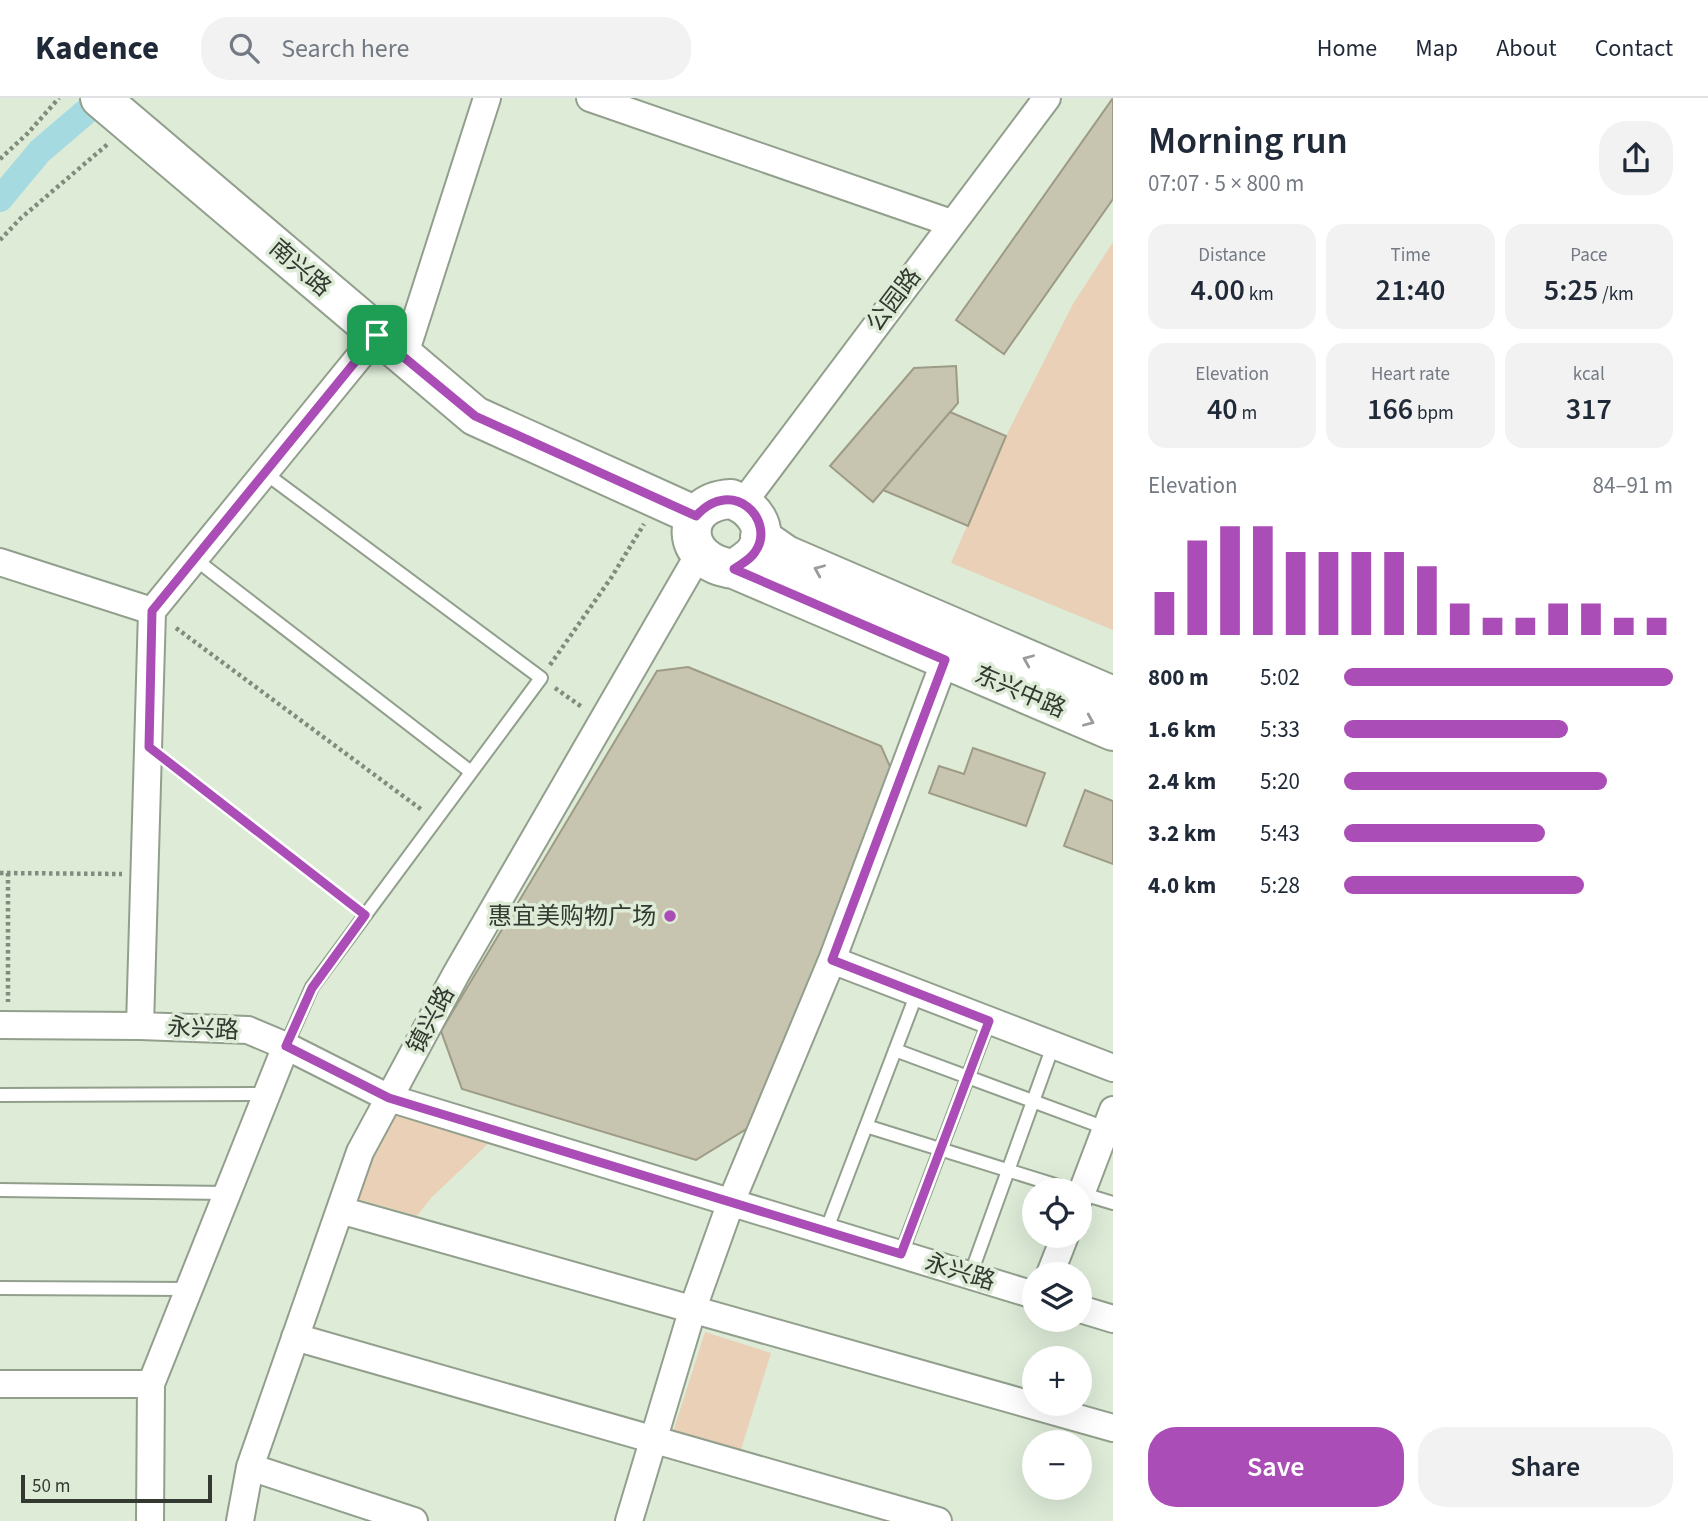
<!DOCTYPE html>
<meta charset="utf-8">
<style>
body{margin:0;font-family:"Source Sans 3","Noto Sans SC",sans-serif;background:#f2f2f3;color:#1f2937;height:100vh;display:flex;flex-direction:column;font-size:26px;white-space:nowrap}
*{box-sizing:border-box;margin:0}
p{font-size:23px;color:#747a83}
.icon{flex:none;width:38px;height:38px;fill:none;stroke:currentColor;stroke-width:2;stroke-linecap:round;stroke-linejoin:round}
.map{position:relative;flex:1;overflow:hidden}
.details{display:flex;flex-direction:column;background:#fff;width:595px}
.details>*{flex:none}
.buttons{position:absolute;left:1022px;top:1080px;display:grid;gap:14px}
.buttons a{display:grid;place-items:center;width:70px;height:70px;border-radius:50%;background:#fff;box-shadow:0 7px 28px #0002;font-size:35px}
.scale{position:absolute;left:21px;bottom:18px;width:191px;box-sizing:border-box;padding-left:7px;border:4px solid #333931;border-top:0;font-size:19px;line-height:24px;white-space:nowrap;color:#333931;-webkit-text-stroke:5px #ddebd7;paint-order:stroke}
.pin{position:absolute;display:grid;place-items:center;width:60px;height:60px;color:#fff;margin:-30px;border-radius:14px;box-shadow:0 4px 10px #0006}
.round{display:grid;place-items:center;flex:none;width:74px;height:74px;border-radius:28px;background:#f2f2f3}
.headline{display:flex;align-items:center;justify-content:space-between;height:119px;padding:0 35px}
h1{font-size:38px;font-weight:600;line-height:52px}
.metrics{display:grid;grid-template-columns:repeat(3,1fr);gap:10px;height:119px;padding:7px 35px}
.metrics div{display:grid;align-content:center;border-radius:18px;background:#f2f2f3;text-align:center}
.metrics b{font-size:30px;font-weight:600}
.metrics small{font-size:19px;font-weight:400}
.metrics p{font-size:19px}
.chart{height:196px;padding:14px 35px}
.chart p{display:flex;justify-content:space-between}
.chart svg{width:100%;height:126px;margin-top:7px;stroke:#ab4db6;stroke-width:6}
.action{display:flex;gap:14px;margin-top:auto;padding:14px 35px}
.action a{flex:1;height:80px;border-radius:28px;background:#ab4db6;color:#fff;font-size:28px;font-weight:600;line-height:80px;text-align:center}
.action a+a{background:#f2f2f3;color:#1f2937}
ul{padding:0 35px;list-style:none;font-size:23px}
li{display:grid;grid-template-columns:112px 84px 1fr;align-items:center;height:52px}
li i{height:18px;border-radius:9px;background:#ab4db6}
header{display:flex;align-items:center;gap:42px;box-sizing:border-box;height:98px;padding:0 35px;background:#fff;border-bottom:2px solid #e0e1e3}
header strong{font-size:33px}
nav{display:flex;gap:38px;margin-inline-start:auto;font-size:24px}
.search{width:490px;height:63px;background:#f2f2f3;display:flex;align-items:center;gap:18px;box-sizing:border-box;padding:0 24px;border-radius:28px;color:#747a83;font-size:26px}
main{display:flex;flex:1;min-height:0}
.map>svg:first-child{display:block}
.green{fill:#ead0b6}
.lines{fill:none;stroke-linecap:round;stroke-linejoin:round}
.canal{stroke:#a5dae1;stroke-width:26}
.building{fill:#c7c5af;stroke:#9d9b85;stroke-width:2}
.service-casing{stroke:#929f8d;stroke-width:16}
.minor-casing{stroke:#929f8d;stroke-width:30}
.primary-casing{stroke:#929f8d;stroke-width:42}
.path{stroke:#828c7e;stroke-width:4.5;stroke-dasharray:3.5 3.5;stroke-linecap:butt}
.service{stroke:#fff;stroke-width:12}
.minor{stroke:#fff;stroke-width:26}
.primary{stroke:#fff;stroke-width:38}
.oneway{stroke:#999c98}
.route-casing{stroke:#fff;stroke-width:14}
.route{stroke:#ab4db6;stroke-width:9}
.poi-dot{fill:#ab4db6;stroke:#ddebd7;stroke-width:2.5}
.labels{text-anchor:middle;dominant-baseline:central;stroke-width:7;stroke-linejoin:round;paint-order:stroke}
.street-label{font-size:24px;fill:#333931;stroke:#ddebd7}
.poi-label{font-size:24px;fill:#333931;stroke:#ddebd7;text-anchor:end}
</style>
<header>
<strong>Kadence</strong>
<div class="search"><svg class="icon" aria-label="search" viewBox="0 0 24 24"><circle cx="10" cy="10" r="6"/><path d="M15 15l6 6"/></svg>Search here</div>
<nav><a>Home</a><a>Map</a><a>About</a><a>Contact</a></nav>
</header>
<main>
<div class="map">
<svg width="1113" height="1423" viewBox="0 0 1113 1423">
<rect width="100%" height="100%" fill="#ddebd7"/>
<path class="green" d="M 1113,144 L 1113,532 L 951,465 L 1006,338 L 1073,206 Z
M 397,1016 L 492,1042 L 431,1100 L 417,1118 L 354,1100 L 367,1062 Z
M 705,1234 L 771,1255 L 738,1361 L 671,1340 Z"/>
<g class="lines">
<path class="canal" d="M 0,101 L 40,53 L 102,0"/>
</g>
<path class="building" d="M 1113,0 L 1113,101 L 1004,256 L 956,222 Z
M 956,268 L 958,305 L 873,404 L 830,368 L 914,270 Z
M 950,314 L 1006,338 L 968,428 L 883,392 Z
M 688,569 L 881,648 L 895,680 L 756,1025 L 696,1062 L 462,991 L 441,933 L 657,573 Z
M 973,650 L 1045,675 L 1026,728 L 929,695 L 939,668 L 964,676 Z
M 1085,692 L 1113,703 L 1113,766 L 1064,748 Z"/>
<g class="lines">
<g class="service-casing">
<path id="service" d="M 265,375 L 541,580 L 312,889 L 286,948
M 195,461 L 471,674
M 895,952 L 1108,1031
M 0,997 L 267,996
M 866,1028 L 1071,1092
M 0,1092 L 227,1095
M 1080,1095 L 1113,1105
M 826,1133 L 917,895
M 901,1156 L 989,923
M 970,1178 L 1053,948
M 0,1190 L 189,1191"/>
</g>
<g class="minor-casing">
<path id="minor" d="M 590,0 L 951,125
M 404,259 L 487,0
M 743,405 L 1047,0
M 0,464 L 152,513
M 832,862 L 1113,970
M 0,927 L 140,928 L 248,932 L 286,948 L 389,1000 L 1034,1197
M 140,928 L 152,513 L 377,237
M 1080,1099 L 1113,1012
M 340,1112 L 1113,1330
M 1050,1176 L 1065,1138
M 1080,1211 L 1113,1221
M 295,1239 L 938,1423
M 0,1286 L 151,1286
M 250,1369 L 414,1423
M 150,1423 L 151,1286 L 286,948
M 240,1423 L 250,1369 L 360,1054 L 456,876 L 699,456
M 629,1423 L 693,1210 L 731,1104 L 832,862 L 945,562"/>
</g>
<g class="primary-casing">
<path id="primary" d="M 100,0 L 475,318 L 696,418
M 731,401 C 752,408 771,430 756,453 C 751,461 741,466 734,471 C 679,465 677,404 731,401 Z
M 760,439 L 786,457 L 1113,598
M 734,471 L 1113,633"/>
</g>
<path class="path" d="M 0,61 L 28,35 L 59,0
M 0,142 L 21,120 L 109,45
M 176,530 L 422,712
M 550,567 L 611,480 L 644,426
M 555,590 L 582,609
M 171,667 L 353,807
M 0,775 L 122,776
M 8,775 L 8,904"/>
<use href="#service" class="service"/>
<use href="#minor" class="minor"/>
<use href="#primary" class="primary"/>
</g>
<defs><path id="oneway-chevron" d="M-2-3.5L2.5 0L-2 3.5" fill="none" stroke-width="1.6" stroke-linecap="round" stroke-linejoin="round" transform="scale(1.75)"/></defs>
<g class="oneway">
<use href="#oneway-chevron" transform="translate(819 472) rotate(-157)"/>
<use href="#oneway-chevron" transform="translate(1028 562) rotate(-157)"/>
<use href="#oneway-chevron" transform="translate(1089 623) rotate(23)"/>
</g>
<g class="lines">
<g class="route-casing">
<path id="route" d="M 377,237 L 475,318 L 696,418 C 733,377 777,423 755,454 C 750,462 741,466 734,471 L 945,562 L 832,862 L 989,923 L 901,1156 L 389,1000 L 286,948 L 312,890 L 365,817 L 149,649 L 152,513 Z"/>
</g>
<use href="#route" class="route"/>
</g>
<circle class="poi-dot" cx="670" cy="818" r="7"/>
<g class="labels">
<g class="street-label">
<text transform="translate(300 170) rotate(41)">南兴路</text>
<text transform="translate(894 202) rotate(-53)">公园路</text>
<text transform="translate(1020 594) rotate(23)">东兴中路</text>
<text transform="translate(431 922) rotate(-62)">镇兴路</text>
<text transform="translate(203 931) rotate(3)">永兴路</text>
<text transform="translate(960 1174) rotate(17)">永兴路</text>
</g>
<g class="poi-label">
<text x="656" y="818">惠宜美购物广场</text>
</g>
</g>
</svg>
<div class="buttons">
<a><svg class="icon" aria-label="locate" viewBox="0 0 24 24"><circle cx="12" cy="12" r="6"/><path d="M12 2v4M12 18v4M2 12h4M18 12h4"/></svg></a>
<a><svg class="icon" aria-label="layers" viewBox="0 0 24 24"><path d="M12 4l9 5-9 5-9-5zM3 14l9 5 9-5"/></svg></a>
<a>+</a>
<a>−</a>
</div>
<div class="scale">50 m</div>
<div class="pin" style="left:377px;top:237px;background:#1e9e55"><svg class="icon" aria-label="arrive" viewBox="0 0 24 24"><path d="M6 21V4h12l-3 4 3 4H6"/></svg></div>
</div>
<section class="details">
<div class="headline"><div><h1>Morning run</h1><p>07:07 · 5 × 800 m</p></div><a class="round"><svg class="icon" aria-label="share" viewBox="0 0 24 24"><path d="M12 15V3M7 8l5-5 5 5M5 13v7h14v-7"/></svg></a></div>
<div class="metrics">
<div><p>Distance</p><b>4.00<small> km</small></b></div>
<div><p>Time</p><b>21:40</b></div>
<div><p>Pace</p><b>5:25<small> /km</small></b></div>
</div>
<div class="metrics">
<div><p>Elevation</p><b>40<small> m</small></b></div>
<div><p>Heart rate</p><b>166<small> bpm</small></b></div>
<div><p>kcal</p><b>317</b></div>
</div>
<div class="chart"><p><span>Elevation</span>84–91 m</p>
<svg viewBox="0 0 160 44" preserveAspectRatio="none"><path d="M5 44V29M15 44V11M25 44V6M35 44V6M45 44V15M55 44V15M65 44V15M75 44V15M85 44V20M95 44V33M105 44V38M115 44V38M125 44V33M135 44V33M145 44V38M155 44V38"/></svg>
</div>
<ul>
<li><b>800 m</b>5:02<i style="width:100%"></i></li>
<li><b>1.6 km</b>5:33<i style="width:68%"></i></li>
<li><b>2.4 km</b>5:20<i style="width:80%"></i></li>
<li><b>3.2 km</b>5:43<i style="width:61%"></i></li>
<li><b>4.0 km</b>5:28<i style="width:73%"></i></li>
</ul>
<div class="action"><a>Save</a><a>Share</a></div>
</section>
</main>
